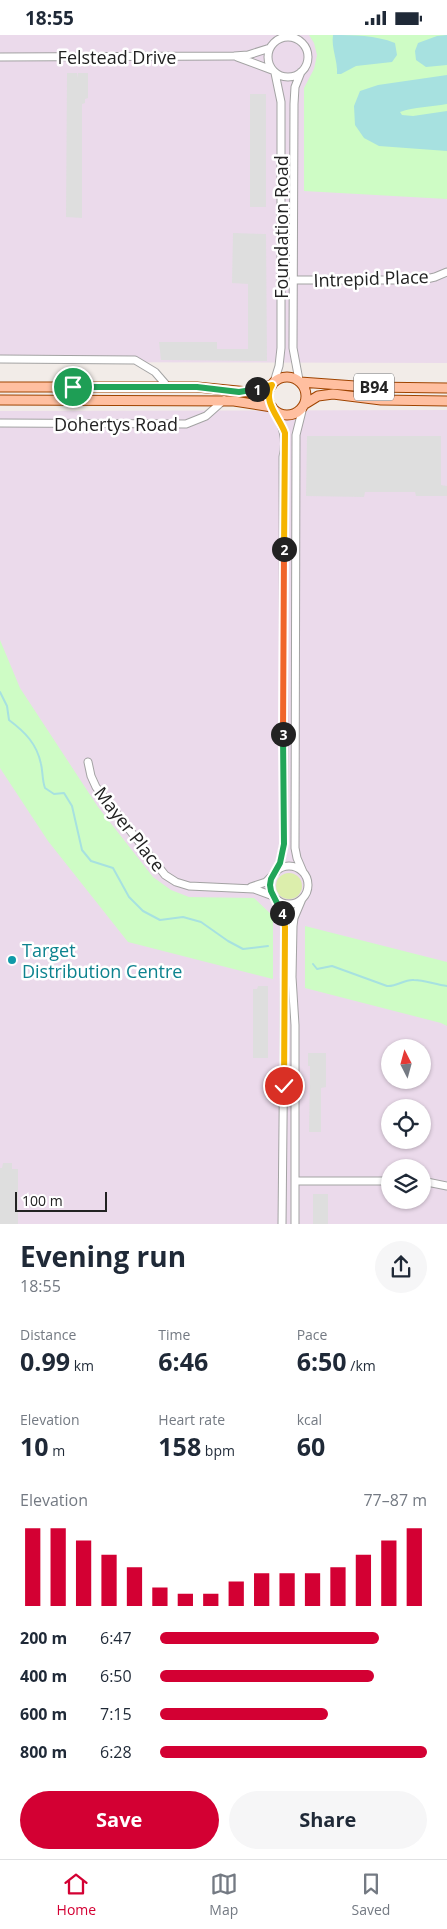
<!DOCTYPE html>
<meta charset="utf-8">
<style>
body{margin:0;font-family:"Open Sans",sans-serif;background:#f6f6f7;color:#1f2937;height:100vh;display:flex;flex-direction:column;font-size:19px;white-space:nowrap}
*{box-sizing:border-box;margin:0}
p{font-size:16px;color:#747a83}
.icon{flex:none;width:28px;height:28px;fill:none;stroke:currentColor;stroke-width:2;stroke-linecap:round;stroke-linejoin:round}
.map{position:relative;height:1189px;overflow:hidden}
.details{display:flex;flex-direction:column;background:#fff;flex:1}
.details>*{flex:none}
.needle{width:32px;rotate:354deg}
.buttons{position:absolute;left:381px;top:1004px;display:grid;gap:10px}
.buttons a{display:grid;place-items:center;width:50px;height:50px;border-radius:50%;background:#fff;box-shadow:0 1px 4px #0004;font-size:25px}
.scale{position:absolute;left:15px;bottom:12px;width:92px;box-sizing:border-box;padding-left:5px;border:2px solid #222;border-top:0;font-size:14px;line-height:18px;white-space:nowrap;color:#222;-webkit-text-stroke:4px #fff;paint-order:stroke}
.pin{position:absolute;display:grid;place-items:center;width:42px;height:42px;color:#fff;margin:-21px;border:2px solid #fff;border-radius:50%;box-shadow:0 1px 5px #0007}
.km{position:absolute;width:25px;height:25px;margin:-12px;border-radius:50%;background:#222;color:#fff;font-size:14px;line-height:25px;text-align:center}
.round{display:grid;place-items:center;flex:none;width:52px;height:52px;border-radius:26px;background:#f6f6f7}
.headline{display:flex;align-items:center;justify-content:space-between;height:85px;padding:0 20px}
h1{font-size:28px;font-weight:700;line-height:38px}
.metrics{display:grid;grid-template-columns:repeat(3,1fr);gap:8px;height:85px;padding:5px 20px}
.metrics div{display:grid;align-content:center}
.metrics b{font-size:25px;font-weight:700}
.metrics small{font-size:14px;font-weight:400}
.metrics p{font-size:14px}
.chart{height:140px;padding:10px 20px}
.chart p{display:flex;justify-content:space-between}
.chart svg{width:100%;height:90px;margin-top:5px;stroke:#d30033;stroke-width:6}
.primary-button{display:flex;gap:10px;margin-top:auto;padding:10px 20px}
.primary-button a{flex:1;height:58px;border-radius:30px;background:#d30033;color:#fff;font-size:20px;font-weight:700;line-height:58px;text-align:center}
.primary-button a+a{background:#f6f6f7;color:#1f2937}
ul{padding:0 20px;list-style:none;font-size:16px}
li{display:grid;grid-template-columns:80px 60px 1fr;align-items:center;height:38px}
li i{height:12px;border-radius:6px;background:#d30033}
.status{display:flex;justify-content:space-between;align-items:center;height:35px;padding:0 25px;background:#fff;direction:ltr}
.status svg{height:14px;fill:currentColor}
.menu{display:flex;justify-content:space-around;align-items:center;height:70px;border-top:1px solid #e0e1e3;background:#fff;font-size:14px;color:#747a83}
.menu a{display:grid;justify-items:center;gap:2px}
.menu .active{color:#d30033}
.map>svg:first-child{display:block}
.industrial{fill:#ebdaeb;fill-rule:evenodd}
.grass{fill:#dceeac}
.park{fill:#cefcc5}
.parking{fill:#dedede}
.water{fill:#a7e1e0}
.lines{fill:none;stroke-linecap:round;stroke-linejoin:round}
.stream{stroke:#a7e1e0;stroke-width:2}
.minor-casing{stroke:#a3a3a3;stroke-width:9}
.major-casing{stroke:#9f4400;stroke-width:11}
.minor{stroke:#fff;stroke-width:7}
.major{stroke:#ffbfa0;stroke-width:9}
.split-1-casing{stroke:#fff;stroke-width:10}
.split-2-casing{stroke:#fff;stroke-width:10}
.split-3-casing{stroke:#fff;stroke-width:10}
.split-4-casing{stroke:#fff;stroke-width:10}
.split-5-casing{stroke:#fff;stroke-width:10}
.split-1{stroke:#22a559;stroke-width:6}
.split-2{stroke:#f5b400;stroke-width:6}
.split-3{stroke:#f0652b;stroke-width:6}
.split-4{stroke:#22a559;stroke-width:6}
.split-5{stroke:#f5b400;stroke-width:6}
.culture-dot{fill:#0f9aa8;stroke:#fff;stroke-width:2}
.labels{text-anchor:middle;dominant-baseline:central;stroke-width:5;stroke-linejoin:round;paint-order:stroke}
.shield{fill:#fff;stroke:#646464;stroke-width:1}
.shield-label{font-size:16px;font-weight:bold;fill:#222}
.street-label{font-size:18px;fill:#222;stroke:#fff}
.culture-label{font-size:18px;fill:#0d838f;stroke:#fff;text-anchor:start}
</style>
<div class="status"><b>18:55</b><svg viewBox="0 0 49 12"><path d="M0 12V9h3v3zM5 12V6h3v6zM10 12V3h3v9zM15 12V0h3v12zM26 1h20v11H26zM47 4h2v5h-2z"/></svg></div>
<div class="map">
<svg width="447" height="1189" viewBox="0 0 447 1189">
<rect width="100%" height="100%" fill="#f2ece8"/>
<path class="industrial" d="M 0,0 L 447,0 L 447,328 L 0,327 Z
M 447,375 L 447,1189 L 0,1189 L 0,376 ZM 390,1012 L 422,1012 L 422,1045 L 390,1045 ZM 390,1072 L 422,1072 L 422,1105 L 390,1105 ZM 390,1132 L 422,1132 L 422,1165 L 390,1165 Z"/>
<path class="grass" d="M276 851a13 13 0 1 1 26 0a13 13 0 1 1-26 0Z"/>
<path class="park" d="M 309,0 L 447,0 L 447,164 L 304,156 L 304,53 L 314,34 L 317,20 L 314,8 Z
M 0,605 L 20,653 L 98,772 L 153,842 L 171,855 L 189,862 L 254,863 L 273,881 L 273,944 L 128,907 L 48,806 L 0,733 Z
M 305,891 L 447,927 L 447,991 L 441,988 L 305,953 Z"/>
<path class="parking" d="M 67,38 L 77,38 L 77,43 L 78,38 L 88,38 L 88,63 L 85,64 L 85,68 L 82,69 L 82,183 L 66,182 Z
M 250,59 L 266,59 L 266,172 L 250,172 Z
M 233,198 L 266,199 L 267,326 L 161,325 L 159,307 L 217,307 L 217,314 L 248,314 L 248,249 L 232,248 Z
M 307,401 L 441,401 L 441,450 L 447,451 L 447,461 L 416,461 L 415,457 L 365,457 L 364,462 L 306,461 Z
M 258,951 L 268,951 L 268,1023 L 253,1023 L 253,954 L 257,954 Z
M 308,1018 L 326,1018 L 326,1052 L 321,1053 L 321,1097 L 309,1097 L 310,1031 L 308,1031 Z
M 3,1128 L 12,1128 L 12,1134 L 18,1134 L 18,1189 L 0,1189 L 0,1133 L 2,1133 Z
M 313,1159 L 328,1159 L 328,1189 L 313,1189 Z"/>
<path class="water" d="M 333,0 C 354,0 375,0 395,8 L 397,20 L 392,27 L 356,31 L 341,39 L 337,39 C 338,26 331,13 333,0 Z
M 447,0 L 447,30 L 426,32 L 416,25 L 415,16 L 418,8 L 437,1 Z
M 447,40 L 447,69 C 431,72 414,72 400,77 L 402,80 L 413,81 L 447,76 L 447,116 L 379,111 L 364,103 L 355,90 L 354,71 L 360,56 L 378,50 Z"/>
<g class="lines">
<path class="stream" d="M 0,657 L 7,671 L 9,685 C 25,697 37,709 41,729 C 43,737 42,745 45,753 L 54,759 L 64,758 L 72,771 L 82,815 L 91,826 L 113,833 L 129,862 L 143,876 L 160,885 L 183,882 L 201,887 L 228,906 L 243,914 L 268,911
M 313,929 L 317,934 L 332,931 L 387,951 C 397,952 404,944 414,945 C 425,945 436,950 447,951"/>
<g class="minor-casing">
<path id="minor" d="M268 22a20 20 0 1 1 40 0a20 20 0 1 1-40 0Z
M 0,22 L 234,21 L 248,20 L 270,13
M 237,22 L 272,35
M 293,245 L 422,245 L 435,242 L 447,237
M 0,324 L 135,325 L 155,337 L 168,352
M 299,345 L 293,313 L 294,69 L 295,52 L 301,37
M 274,347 L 279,331 L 281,313 L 281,67 L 275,38
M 274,375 C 283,391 287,404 283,422 L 284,809 L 280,828 L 276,837
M 0,388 L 186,389 L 206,381 L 224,365
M 88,727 L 91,741 L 96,752 L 165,840 L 176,847 L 189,851 L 254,854 L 273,861
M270 850a19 19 0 1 1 38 0a19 19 0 1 1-38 0Z
M 303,837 L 297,823 L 295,813 L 296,400 L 303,372
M 251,852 L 266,847 L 272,841
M 275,864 L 284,882 L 285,891 L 282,1189
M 295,1146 L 390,1146
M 422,1146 L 447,1151
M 295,1189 L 295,990 L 292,942 L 293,891 L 294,883 L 302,864"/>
</g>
<g class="major-casing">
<path id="major" d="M268 361a19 19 0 1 1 38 0a19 19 0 1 1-38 0Z
M 300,347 L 369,352 L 447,353
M 0,352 L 197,352 L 248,357 L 272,350
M 0,365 L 234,366 L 272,372
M 305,369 L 318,361 L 333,359 L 381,365 L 447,366"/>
</g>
<use href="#minor" class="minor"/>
<use href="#major" class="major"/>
</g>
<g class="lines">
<g class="split-1-casing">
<path id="split-1" d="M 73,352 L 197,352 L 239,357 L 257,354"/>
</g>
<g class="split-2-casing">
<path id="split-2" d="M 257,354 L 272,350 C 262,366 279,382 285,398 L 284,514"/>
</g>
<g class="split-3-casing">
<path id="split-3" d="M 283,699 L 284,514"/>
</g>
<g class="split-4-casing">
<path id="split-4" d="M 282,878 L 271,856 L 270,850 L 271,844 L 280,828 L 284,809 L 283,699"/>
</g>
<g class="split-5-casing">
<path id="split-5" d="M 282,878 L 285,892 L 284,1051"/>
</g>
<use href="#split-1" class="split-1"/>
<use href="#split-2" class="split-2"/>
<use href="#split-3" class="split-3"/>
<use href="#split-4" class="split-4"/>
<use href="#split-5" class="split-5"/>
</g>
<circle class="culture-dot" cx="12" cy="925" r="5"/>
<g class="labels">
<rect class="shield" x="354" y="338.5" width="40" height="27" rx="4"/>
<g class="shield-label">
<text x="374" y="352">B94</text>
</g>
<g class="street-label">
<text x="117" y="22">Felstead Drive</text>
<text transform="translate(281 192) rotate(-90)">Foundation Road</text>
<text transform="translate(371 243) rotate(-2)">Intrepid Place</text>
<text x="116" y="389">Dohertys Road</text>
<text transform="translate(130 794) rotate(52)">Mayer Place</text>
</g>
<g class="culture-label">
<text x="22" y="915">Target<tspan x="22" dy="21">Distribution Centre</tspan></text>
</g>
</g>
</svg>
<div class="buttons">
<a><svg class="needle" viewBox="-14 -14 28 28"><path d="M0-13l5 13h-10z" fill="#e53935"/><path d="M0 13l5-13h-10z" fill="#747a83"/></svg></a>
<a><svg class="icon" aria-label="locate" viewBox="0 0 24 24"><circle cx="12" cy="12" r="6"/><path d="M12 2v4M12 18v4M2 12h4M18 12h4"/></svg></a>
<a><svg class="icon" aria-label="layers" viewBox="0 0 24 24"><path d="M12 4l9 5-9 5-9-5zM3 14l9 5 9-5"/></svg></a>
</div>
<div class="scale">100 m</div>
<div class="pin" style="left:73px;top:352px;background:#1e9e55"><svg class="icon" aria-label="arrive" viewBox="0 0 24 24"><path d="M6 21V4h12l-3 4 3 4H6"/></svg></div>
<div class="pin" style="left:284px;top:1051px;background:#d93025"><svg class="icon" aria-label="check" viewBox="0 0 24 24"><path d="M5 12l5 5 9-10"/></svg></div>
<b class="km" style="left:257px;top:354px">1</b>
<b class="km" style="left:284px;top:514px">2</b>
<b class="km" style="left:283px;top:699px">3</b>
<b class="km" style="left:282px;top:878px">4</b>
</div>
<section class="details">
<div class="headline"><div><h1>Evening run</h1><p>18:55</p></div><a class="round"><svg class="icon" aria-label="share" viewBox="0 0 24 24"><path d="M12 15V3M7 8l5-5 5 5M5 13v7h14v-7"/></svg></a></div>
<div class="metrics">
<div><p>Distance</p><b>0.99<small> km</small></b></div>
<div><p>Time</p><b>6:46</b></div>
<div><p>Pace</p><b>6:50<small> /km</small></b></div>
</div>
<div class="metrics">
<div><p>Elevation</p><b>10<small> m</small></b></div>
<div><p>Heart rate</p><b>158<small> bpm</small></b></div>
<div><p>kcal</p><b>60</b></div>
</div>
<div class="chart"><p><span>Elevation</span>77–87 m</p>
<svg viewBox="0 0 160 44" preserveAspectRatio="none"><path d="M5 44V6M15 44V6M25 44V12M35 44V19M45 44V25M55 44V35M65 44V38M75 44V38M85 44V32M95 44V28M105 44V28M115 44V28M125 44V25M135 44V19M145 44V12M155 44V6"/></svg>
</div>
<ul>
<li><b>200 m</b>6:47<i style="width:82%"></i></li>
<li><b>400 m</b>6:50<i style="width:80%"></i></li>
<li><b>600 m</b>7:15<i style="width:63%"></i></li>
<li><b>800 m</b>6:28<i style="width:100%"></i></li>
</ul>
<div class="primary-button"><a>Save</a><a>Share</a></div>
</section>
<nav class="menu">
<a class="active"><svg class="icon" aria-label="home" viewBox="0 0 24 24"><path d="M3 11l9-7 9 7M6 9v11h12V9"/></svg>Home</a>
<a><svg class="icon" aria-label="map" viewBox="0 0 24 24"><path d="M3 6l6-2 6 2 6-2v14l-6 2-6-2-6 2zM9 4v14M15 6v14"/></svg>Map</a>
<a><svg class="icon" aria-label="saved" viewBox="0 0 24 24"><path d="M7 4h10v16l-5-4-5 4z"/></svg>Saved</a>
</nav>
